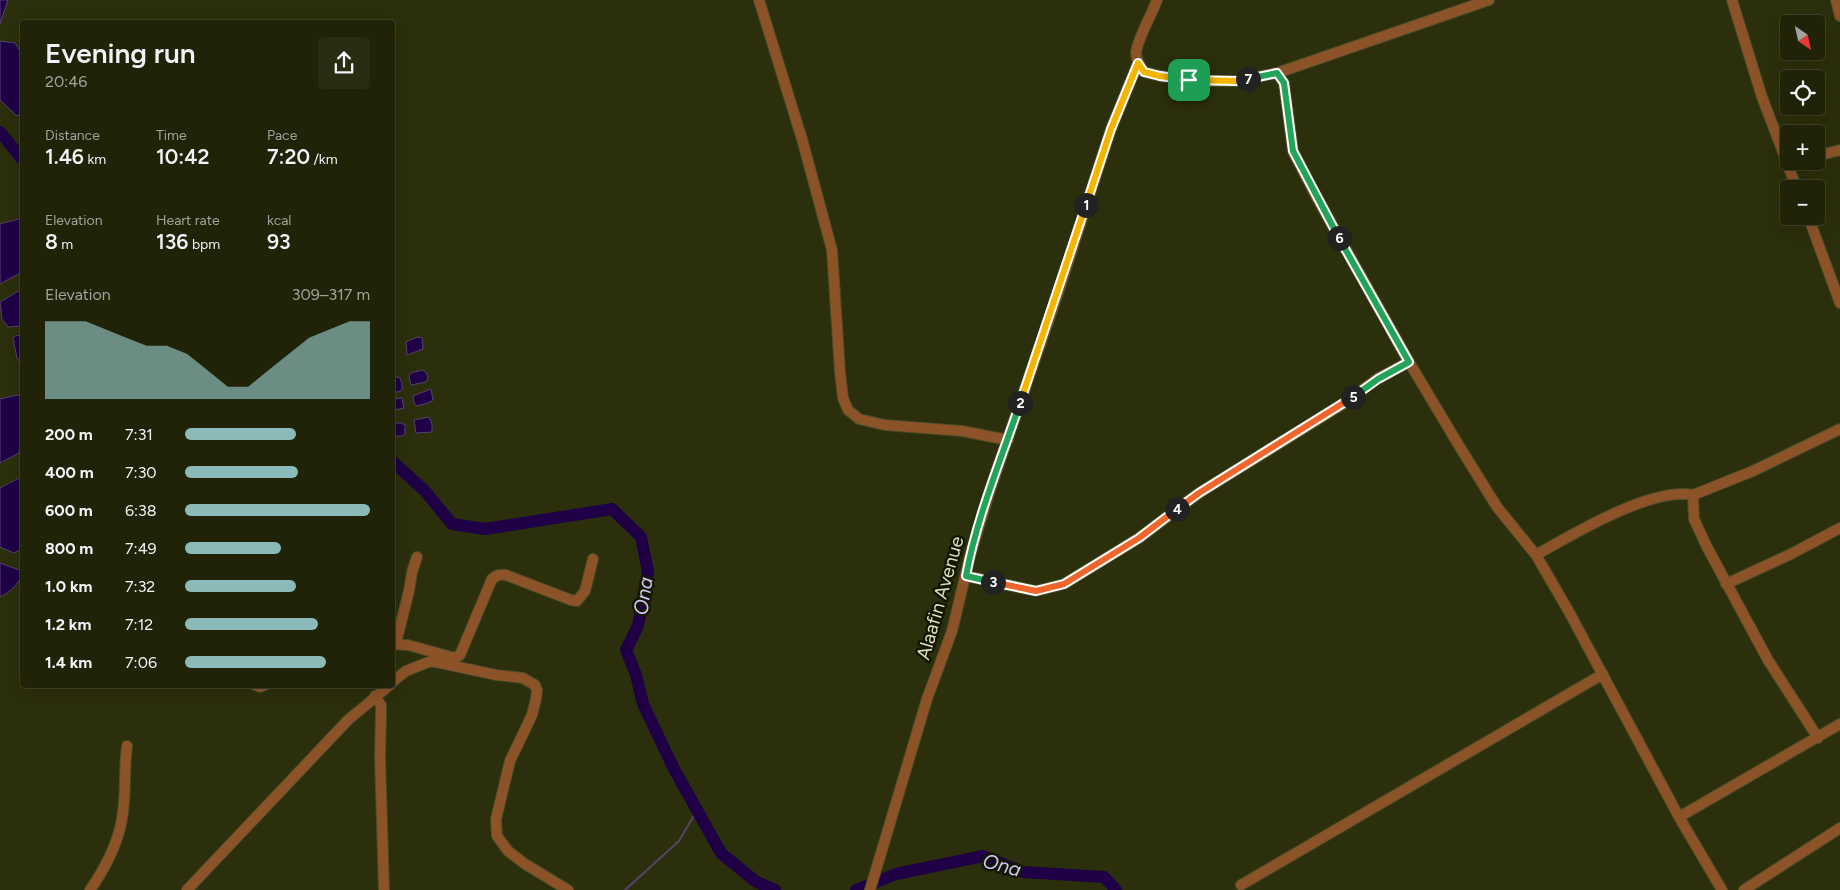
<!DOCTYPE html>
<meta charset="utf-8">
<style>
body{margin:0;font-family:Figtree,sans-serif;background:#292b12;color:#f1f3f6;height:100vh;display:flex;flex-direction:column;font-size:19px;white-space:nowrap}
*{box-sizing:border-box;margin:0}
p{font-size:16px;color:#a2a49c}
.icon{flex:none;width:28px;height:28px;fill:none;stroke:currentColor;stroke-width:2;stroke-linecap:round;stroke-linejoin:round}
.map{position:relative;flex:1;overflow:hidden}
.details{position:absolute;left:20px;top:20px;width:375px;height:668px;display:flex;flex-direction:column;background:#212308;border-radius:5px;box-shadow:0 5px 20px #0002,0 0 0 1px #3e4029}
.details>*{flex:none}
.needle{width:32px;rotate:146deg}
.buttons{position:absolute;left:1780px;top:15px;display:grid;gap:10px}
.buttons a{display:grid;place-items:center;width:45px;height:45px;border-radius:5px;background:#212308;box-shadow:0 5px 20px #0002,0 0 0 1px #3e4029;font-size:25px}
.pin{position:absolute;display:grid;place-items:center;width:42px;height:42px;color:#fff;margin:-21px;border-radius:10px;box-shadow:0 2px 8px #0006}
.km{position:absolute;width:25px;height:25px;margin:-12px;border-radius:50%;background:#222;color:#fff;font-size:14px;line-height:25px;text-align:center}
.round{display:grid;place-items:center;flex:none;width:52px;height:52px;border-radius:5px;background:#292b12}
.summary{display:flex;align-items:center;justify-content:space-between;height:85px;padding:0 25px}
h1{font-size:28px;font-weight:600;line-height:38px}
.figures{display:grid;grid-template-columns:repeat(3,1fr);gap:8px;height:85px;padding:5px 25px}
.figures div{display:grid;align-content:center}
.figures b{font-size:21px;font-weight:600}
.figures small{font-size:14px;font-weight:400}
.figures p{font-size:14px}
.chart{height:140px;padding:10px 25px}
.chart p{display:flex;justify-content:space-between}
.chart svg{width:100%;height:90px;margin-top:5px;fill:#8bbbb9;opacity:.7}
ul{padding:0 25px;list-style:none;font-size:16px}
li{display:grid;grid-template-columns:80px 60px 1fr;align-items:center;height:38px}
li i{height:12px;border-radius:6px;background:#8bbbb9}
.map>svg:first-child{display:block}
.water{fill:#1f0047;stroke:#57436a}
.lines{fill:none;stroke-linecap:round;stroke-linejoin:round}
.stream{stroke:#57436a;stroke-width:2}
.river{stroke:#1f0047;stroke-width:12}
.minor-casing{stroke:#484b27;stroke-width:12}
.minor{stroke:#8c5329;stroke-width:10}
.split-1-casing{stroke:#fff;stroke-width:10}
.split-2-casing{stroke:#fff;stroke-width:10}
.split-3-casing{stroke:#fff;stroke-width:10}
.split-4-casing{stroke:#fff;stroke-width:10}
.split-5-casing{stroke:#fff;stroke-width:10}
.split-6-casing{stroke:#fff;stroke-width:10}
.split-7-casing{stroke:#fff;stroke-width:10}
.split-8-casing{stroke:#fff;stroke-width:10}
.split-1{stroke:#f5b400;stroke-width:6}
.split-2{stroke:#f5b400;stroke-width:6}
.split-3{stroke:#22a559;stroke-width:6}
.split-4{stroke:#f0652b;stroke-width:6}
.split-5{stroke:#f0652b;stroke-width:6}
.split-6{stroke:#22a559;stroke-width:6}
.split-7{stroke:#22a559;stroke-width:6}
.split-8{stroke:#f5b400;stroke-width:6}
.labels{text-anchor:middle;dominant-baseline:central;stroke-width:5;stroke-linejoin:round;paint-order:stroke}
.street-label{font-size:19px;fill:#dadfbd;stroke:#141700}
.water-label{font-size:20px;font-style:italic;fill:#d1c6fa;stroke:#141700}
</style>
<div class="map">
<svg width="1840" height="890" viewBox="0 0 1840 890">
<rect width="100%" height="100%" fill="#2c2f0b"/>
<path class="water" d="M 0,0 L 8,0 L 0,24 Z
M 0,41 L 15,43 L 22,54 L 22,112 L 17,116 L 0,100 Z
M 22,218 L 22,272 L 0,284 L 0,224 Z
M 22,289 L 22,326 L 8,327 L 2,319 L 0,302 Z
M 22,335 L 22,366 L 17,358 L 13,338 L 15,336 Z
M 417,337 L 422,338 L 423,349 L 407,355 L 406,342 Z
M 422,370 L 426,372 L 428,378 L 426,382 L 411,385 L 409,376 L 411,373 Z
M 394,376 L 400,378 L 402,384 L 402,390 L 397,392 L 393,392 L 393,377 Z
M 431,389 L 433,400 L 428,403 L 417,406 L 414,403 L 413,396 Z
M 18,395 L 22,397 L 22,400 L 19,453 L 0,463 L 0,399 Z
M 402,398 L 404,408 L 395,410 L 393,409 L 393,399 Z
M 429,417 L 432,424 L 432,432 L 416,433 L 414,420 Z
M 393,423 L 401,423 L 405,425 L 405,434 L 402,436 L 393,436 Z
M 19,478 L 22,479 L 22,549 L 14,553 L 0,547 L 0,488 Z
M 0,563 L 22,571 C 21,583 10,592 0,597 Z"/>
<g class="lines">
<path class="stream" d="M 625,890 L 679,841 L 697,810"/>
<path class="river" d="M 0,132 L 22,159
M 392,461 L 425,491 L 452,524 L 485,529 L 612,509 L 641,537 L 648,571 L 638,626 L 626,650 L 636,675 L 643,704 L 674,769 L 721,853 L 755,881 L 775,890
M 856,890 L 896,874 L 983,856 L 1023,872 L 1104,877 L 1116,890"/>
<g class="minor-casing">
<path id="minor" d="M 759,0 L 802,139 L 832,250 L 840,372 L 843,398 L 848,410 L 859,419 L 885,425 L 962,431 L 1008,440
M 1157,0 C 1152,14 1137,40 1136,53 C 1136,60 1140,66 1144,72 L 1160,76 L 1207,81 L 1237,81 L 1277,73 L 1489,0
M 1732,0 L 1762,97 L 1797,189
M 1836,0 L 1840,16
M 1277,73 L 1284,83 L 1293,151 L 1316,196 L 1409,362 L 1461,449 L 1497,507 L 1536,555 L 1568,610 L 1679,817 L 1722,890
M 1816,156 L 1840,150
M 1808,216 L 1840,303
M 1693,495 L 1694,519 L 1707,547 L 1768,660 L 1818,738
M 1536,555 C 1573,534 1651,487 1693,495 L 1753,471 L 1840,429
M 966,576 L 1036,591 L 1064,584 L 1139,538 L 1199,493 L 1343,404 L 1377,379 L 1409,362
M 1726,584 L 1791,554 L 1840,528
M 396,643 L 409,591 L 412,572 L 417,557
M 392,644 L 408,645 L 455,658 L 460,655 L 492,579 C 497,575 500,574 506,575 L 571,600 L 577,601 L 585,591 L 593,559
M 392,682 L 406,671 L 431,661 L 496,675 L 523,678 L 535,685 L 537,690 L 536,699 L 532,715 L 510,761 L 496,819 L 497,836 L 508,851 L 525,864 L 568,890
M 255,685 L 260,687 L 265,685
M 375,696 L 381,705 L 381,714 L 380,757 L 384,890
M 1679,817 L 1840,724
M 1241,885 L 1603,674
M 90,890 C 106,867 120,840 123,812 C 126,790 124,768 127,746
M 187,890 L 348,720 L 390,685
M 870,890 L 927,699 L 952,631 L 970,556 L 991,487 L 1059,290 L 1111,129 L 1138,63
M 1744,890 L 1840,828"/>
</g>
<use href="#minor" class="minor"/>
</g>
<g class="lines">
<g class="split-1-casing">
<path id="split-1" d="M 1086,205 L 1111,129 L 1138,63 L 1144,72 L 1160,76 L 1189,80"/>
</g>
<g class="split-2-casing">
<path id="split-2" d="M 1020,403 L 1086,205"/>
</g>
<g class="split-3-casing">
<path id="split-3" d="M 993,582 L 966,576 C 977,516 1001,460 1020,403"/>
</g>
<g class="split-4-casing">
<path id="split-4" d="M 993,582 L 1036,591 L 1064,584 L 1139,538 L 1177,509"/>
</g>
<g class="split-5-casing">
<path id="split-5" d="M 1177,509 L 1199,493 L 1353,397"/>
</g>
<g class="split-6-casing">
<path id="split-6" d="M 1339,238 L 1409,362 L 1378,379 L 1353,397"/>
</g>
<g class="split-7-casing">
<path id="split-7" d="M 1248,79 L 1277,73 L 1284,83 L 1293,151 L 1339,238"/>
</g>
<g class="split-8-casing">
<path id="split-8" d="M 1189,80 L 1237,81 L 1248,79"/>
</g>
<use href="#split-1" class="split-1"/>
<use href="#split-2" class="split-2"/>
<use href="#split-3" class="split-3"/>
<use href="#split-4" class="split-4"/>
<use href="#split-5" class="split-5"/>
<use href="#split-6" class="split-6"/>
<use href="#split-7" class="split-7"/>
<use href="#split-8" class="split-8"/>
</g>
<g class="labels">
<g class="street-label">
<text transform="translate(940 598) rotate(-74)">Alaafin Avenue</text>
</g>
<g class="water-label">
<text transform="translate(643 596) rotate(-81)">Ona</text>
<text transform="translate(1002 865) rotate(15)">Ona</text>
</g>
</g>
</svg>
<div class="buttons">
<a><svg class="needle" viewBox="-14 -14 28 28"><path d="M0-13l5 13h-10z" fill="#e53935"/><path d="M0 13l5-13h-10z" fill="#a2a49c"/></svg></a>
<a><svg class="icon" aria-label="locate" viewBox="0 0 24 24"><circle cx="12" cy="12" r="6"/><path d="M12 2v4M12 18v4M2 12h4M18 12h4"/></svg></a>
<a>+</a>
<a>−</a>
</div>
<div class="pin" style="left:1189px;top:80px;background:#1e9e55"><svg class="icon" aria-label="arrive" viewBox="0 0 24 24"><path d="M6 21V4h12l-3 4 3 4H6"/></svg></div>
<b class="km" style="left:1086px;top:205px">1</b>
<b class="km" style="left:1020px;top:403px">2</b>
<b class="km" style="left:993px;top:582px">3</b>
<b class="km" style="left:1177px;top:509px">4</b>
<b class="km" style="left:1353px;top:397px">5</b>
<b class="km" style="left:1339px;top:238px">6</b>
<b class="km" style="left:1248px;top:79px">7</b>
<section class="details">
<div class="summary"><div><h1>Evening run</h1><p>20:46</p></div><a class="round"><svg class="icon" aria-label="share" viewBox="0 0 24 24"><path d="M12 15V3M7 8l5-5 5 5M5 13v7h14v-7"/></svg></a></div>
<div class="figures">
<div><p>Distance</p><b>1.46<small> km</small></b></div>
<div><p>Time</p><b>10:42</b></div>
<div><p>Pace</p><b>7:20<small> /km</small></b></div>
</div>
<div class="figures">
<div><p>Elevation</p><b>8<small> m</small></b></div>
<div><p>Heart rate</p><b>136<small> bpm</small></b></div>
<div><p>kcal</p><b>93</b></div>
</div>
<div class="chart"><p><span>Elevation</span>309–317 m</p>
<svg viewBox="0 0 160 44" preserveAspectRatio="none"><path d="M0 44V6L10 6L20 6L30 10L40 14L50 18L60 18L70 22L80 30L90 38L100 38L110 30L120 22L130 14L140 10L150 6L160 6V44z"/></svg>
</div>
<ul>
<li><b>200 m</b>7:31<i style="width:60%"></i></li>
<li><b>400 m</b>7:30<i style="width:61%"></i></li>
<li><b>600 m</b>6:38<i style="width:100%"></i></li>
<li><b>800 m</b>7:49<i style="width:52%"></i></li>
<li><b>1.0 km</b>7:32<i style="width:60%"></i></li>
<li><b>1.2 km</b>7:12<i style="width:72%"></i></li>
<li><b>1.4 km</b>7:06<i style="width:76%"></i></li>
</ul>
</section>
</div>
